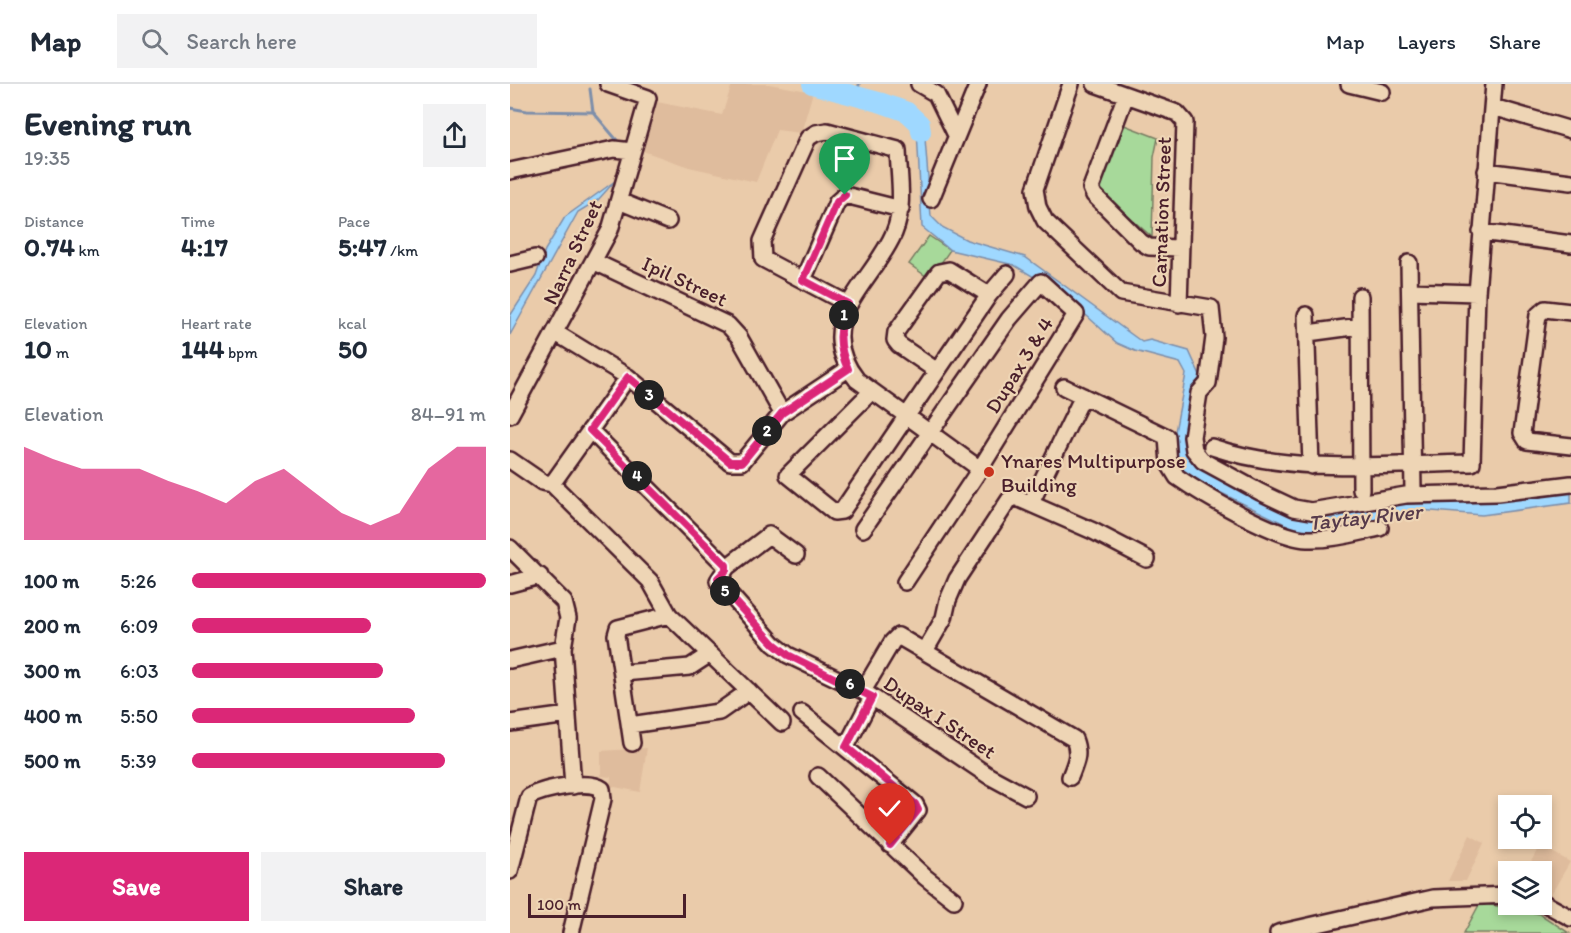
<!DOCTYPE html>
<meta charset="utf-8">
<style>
body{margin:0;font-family:Itim,sans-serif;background:#f2f2f3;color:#1f2937;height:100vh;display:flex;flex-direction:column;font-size:22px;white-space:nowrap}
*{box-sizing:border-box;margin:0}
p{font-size:20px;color:#747a83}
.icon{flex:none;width:33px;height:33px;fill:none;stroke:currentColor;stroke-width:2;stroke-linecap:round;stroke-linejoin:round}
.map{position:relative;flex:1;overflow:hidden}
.details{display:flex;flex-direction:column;background:#fff;width:510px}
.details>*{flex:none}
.controls{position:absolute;left:988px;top:711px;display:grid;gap:12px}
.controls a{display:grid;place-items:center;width:54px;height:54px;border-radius:0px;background:#fff;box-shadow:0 3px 9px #0003;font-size:30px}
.scale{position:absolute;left:18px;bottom:15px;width:158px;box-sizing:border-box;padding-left:6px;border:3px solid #4a1f2b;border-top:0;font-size:16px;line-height:21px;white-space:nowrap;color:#4a1f2b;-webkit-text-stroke:4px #eed5b5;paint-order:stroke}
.pin{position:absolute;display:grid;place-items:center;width:51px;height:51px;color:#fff;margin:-62px -26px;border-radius:50% 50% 50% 0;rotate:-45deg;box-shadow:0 0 6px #0007}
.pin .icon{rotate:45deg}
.km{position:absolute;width:30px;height:30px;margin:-15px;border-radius:50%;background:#222;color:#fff;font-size:16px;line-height:30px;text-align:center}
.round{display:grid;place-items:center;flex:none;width:63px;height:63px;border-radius:0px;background:#f2f2f3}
.overview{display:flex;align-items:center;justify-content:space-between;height:102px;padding:0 24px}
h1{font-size:33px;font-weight:700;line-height:45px}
.metrics{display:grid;grid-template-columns:repeat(3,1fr);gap:9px;height:102px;padding:6px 24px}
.metrics div{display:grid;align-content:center}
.metrics b{font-size:26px;font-weight:700}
.metrics small{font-size:16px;font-weight:400}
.metrics p{font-size:16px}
.chart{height:168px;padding:12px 24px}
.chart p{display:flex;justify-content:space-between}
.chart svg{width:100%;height:108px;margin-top:6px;fill:#db2777;opacity:.7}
.cta{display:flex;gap:12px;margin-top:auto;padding:12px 24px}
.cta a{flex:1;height:69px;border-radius:0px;background:#db2777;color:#fff;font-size:24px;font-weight:700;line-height:69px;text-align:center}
.cta a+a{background:#f2f2f3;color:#1f2937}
ul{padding:0 24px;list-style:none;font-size:20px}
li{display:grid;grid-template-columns:96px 72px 1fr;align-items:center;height:45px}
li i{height:15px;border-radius:8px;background:#db2777}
header{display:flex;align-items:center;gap:36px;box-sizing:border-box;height:84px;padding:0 30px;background:#fff;border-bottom:2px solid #e0e1e3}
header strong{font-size:28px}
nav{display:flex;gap:33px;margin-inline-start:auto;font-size:21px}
.search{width:420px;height:54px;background:#f2f2f3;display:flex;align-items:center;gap:15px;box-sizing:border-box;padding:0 21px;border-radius:0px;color:#747a83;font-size:22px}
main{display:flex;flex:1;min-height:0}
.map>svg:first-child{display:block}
.built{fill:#dfbc9d}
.green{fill:#a7d99a;stroke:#787c62;stroke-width:1.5}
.water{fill:#9fd8ff;stroke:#7d8eaa;stroke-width:1.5}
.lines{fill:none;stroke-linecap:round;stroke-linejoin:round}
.stream{stroke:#7d8eaa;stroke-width:3}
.river{stroke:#9fd8ff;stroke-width:20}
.minor-casing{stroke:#4a1f2b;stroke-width:20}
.minor{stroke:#eed5b5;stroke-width:15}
.route-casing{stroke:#fff;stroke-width:12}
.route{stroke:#db2777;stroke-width:8}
.poi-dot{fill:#c8321e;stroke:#eed5b5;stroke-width:2}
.labels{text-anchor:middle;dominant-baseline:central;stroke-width:4.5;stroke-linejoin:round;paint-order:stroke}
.street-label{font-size:21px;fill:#4a1f2b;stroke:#eed5b5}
.poi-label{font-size:21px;fill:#4a1f2b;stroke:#eed5b5;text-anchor:start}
.water-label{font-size:22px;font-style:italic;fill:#573b4b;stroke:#eed5b5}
</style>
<header>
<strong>Map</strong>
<div class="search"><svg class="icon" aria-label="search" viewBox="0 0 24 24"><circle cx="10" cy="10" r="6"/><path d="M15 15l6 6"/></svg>Search here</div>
<nav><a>Map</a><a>Layers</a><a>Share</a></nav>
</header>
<main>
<section class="details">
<div class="overview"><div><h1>Evening run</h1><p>19:35</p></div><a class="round"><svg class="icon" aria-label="share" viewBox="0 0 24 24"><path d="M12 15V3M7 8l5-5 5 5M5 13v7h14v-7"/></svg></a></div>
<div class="metrics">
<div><p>Distance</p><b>0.74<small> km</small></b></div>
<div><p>Time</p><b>4:17</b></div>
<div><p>Pace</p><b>5:47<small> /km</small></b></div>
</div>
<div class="metrics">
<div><p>Elevation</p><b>10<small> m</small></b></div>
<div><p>Heart rate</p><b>144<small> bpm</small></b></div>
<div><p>kcal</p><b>50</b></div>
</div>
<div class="chart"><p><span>Elevation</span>84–91 m</p>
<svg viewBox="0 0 160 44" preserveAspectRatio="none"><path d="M0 44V6L10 11L20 15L30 15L40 15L50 20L60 24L70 29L80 20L90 15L100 24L110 33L120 38L130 33L140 15L150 6L160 6V44z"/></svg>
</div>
<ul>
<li><b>100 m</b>5:26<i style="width:100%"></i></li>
<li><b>200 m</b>6:09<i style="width:61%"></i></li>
<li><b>300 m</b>6:03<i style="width:65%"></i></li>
<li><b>400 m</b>5:50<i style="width:76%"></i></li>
<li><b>500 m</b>5:39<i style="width:86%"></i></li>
</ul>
<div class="cta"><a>Save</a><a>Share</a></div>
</section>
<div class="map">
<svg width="1061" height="849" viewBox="0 0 1061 849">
<rect width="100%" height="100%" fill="#eacbaa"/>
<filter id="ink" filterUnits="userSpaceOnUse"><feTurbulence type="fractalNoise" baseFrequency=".0167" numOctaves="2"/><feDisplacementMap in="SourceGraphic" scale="12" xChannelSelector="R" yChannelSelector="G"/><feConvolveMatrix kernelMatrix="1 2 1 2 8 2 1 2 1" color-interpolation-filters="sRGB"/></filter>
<g filter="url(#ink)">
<path class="built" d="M 222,0 L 259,0 L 303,8 L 291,49 L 267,46 L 246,98 L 179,83 L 130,66 L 147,18 L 212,31 Z
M 137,664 L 130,708 L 100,702 L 101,693 L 91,692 L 91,667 Z
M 960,751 L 974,759 L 956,797 L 938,797 Z
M 1030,761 L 1060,778 L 1040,812 L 1032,809 L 1032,788 L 1016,787 Z"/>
<path class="green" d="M 609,39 L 648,54 L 644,73 L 642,153 L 587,105 Z
M 419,152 L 440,166 L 420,195 L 399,180 Z
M 970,819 L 1030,830 L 1059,849 L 954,849 Z"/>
<path class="water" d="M 397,28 L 414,41 L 421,132 L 432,143 L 457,156 L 515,173 L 632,258 L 640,256 L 679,267 L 690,291 L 682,339 L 691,382 L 728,405 L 770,426 L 791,434 L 823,434 L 900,415 L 984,417 L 1061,405 L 1061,419 L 972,431 L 909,426 L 829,447 L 787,446 L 697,402 L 672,386 L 665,377 L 664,353 L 676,290 L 670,279 L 625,267 L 607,259 L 577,232 L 529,196 L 504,181 L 440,166 L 412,143 L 407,46 L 405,36 Z
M 105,97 L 88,116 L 68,128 L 0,251 L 0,232 L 26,192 L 35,166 L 55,133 Z"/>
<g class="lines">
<path class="stream" d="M 80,5 L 83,28 L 111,61
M 348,12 L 349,0
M 0,24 L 17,27 L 83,28"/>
<path class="river" d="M 302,0 L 372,19 L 397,28 L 410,40 L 411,48"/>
<g class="minor-casing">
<path id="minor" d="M 409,0 L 426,10 L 446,51
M 561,0 L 525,105 L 528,123 L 535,137 L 611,209 L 701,224 L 704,253 L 698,299 L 689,309 L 682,353 L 684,366 L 693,377 L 750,408 L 784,424 L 801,427 L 896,411 L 987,409 L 1061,400
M 585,0 L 667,29 L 675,38 L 669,220
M 839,0 L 872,8
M 616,11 L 581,104 L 584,111 L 631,158 L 639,163 L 670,164
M 983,23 L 1061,46
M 0,87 L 104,65 L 122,67
M 976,87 L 1061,98
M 421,115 L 468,0
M 109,117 L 158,137
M 971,148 L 1061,160
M 85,178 L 218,241 L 229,253 L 272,329
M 899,179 L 903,406
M 0,180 L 25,174
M 293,196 L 327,118 L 335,111 L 391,125
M 900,207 L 967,209
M 850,212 L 851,406
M 338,220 L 253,175 L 252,157 L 298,54 L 306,49 L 317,47 L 388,66 C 389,93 395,123 384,149 C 362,200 300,237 347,296 L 470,385
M 1061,228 L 1035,225 L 1028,231 L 1012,349 L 1017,357 L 1061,362
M 796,231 L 801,382
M 46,249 L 118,293 L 220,378 L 232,378 L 272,329 L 338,285
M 798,249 L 850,242
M 427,287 L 389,261 L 385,256 L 386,248 L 429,188 L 439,186 L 479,211
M 554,303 L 657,353 L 659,380 L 667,393 C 693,411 766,454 797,455 C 822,456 846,449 870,444
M 362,307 L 278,391 L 324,428 L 332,427 L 479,211 L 497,190
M 0,331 L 100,146 L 138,14 L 98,0
M 80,346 L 217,483
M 702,363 C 785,391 876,380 962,379 L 967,209 L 984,0
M 0,376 L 32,398 L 42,400 L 140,497 L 159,531 L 272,639
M 42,400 L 118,293
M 521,419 L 573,312
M 353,445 L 499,235 L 531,198 L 566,230 L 470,385 L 395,498
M 0,464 L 54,518 L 58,534 L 53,564 L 63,702
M 286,471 L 259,451 L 217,483 L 208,497 L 264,560 L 278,571 L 353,607 L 479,692 L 516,712
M 0,500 L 30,492
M 415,567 L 434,534 L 438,516 L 447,495 L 499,416 L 505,413 L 583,447 L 637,475
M 0,576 L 53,564
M 113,589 L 180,583 L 200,570
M 353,607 L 382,558 L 388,552 L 564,655 C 570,670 566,678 560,693
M 292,629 L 405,720 L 408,726 L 380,761
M 0,639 L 58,631
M 120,641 L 209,628 L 239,607
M 122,659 L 106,551 L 108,544 L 159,531
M 336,663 L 362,613
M 308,692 L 415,793 L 444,816
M 0,787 L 19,713 C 32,705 79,695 92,705 L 93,715 L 61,849
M 1032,818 L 1061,834
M 768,849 L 923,814 L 999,811"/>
</g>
<use href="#minor" class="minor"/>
</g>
</g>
<g class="lines" filter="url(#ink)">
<g class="route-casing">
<path id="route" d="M 335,111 L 327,118 L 293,196 L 338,220 C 329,245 327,260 338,285 L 272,329 L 232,378 L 220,378 L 118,293 L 80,346 L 216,481 L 216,486 L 208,494 L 210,501 L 264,560 L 278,571 L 362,613 L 336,663 L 405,720 L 408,726 L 380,761"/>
</g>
<use href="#route" class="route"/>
</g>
<circle class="poi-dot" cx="479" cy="388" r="6"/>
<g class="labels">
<g class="street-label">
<text transform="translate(651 128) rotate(-88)">Carnation Street</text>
<text transform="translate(62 168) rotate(-65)">Narra Street</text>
<text transform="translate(175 197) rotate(25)">Ipil Street</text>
<text transform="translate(509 281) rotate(-58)">Dupax 3 &amp; 4</text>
<text transform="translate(430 633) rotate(34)">Dupax I Street</text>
</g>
<g class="poi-label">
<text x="491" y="376">Ynares Multipurpose<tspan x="491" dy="24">Building</tspan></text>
</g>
<g class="water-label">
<text transform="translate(855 433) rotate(-6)">Taytay River</text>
</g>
</g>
</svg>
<div class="controls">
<a><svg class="icon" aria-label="locate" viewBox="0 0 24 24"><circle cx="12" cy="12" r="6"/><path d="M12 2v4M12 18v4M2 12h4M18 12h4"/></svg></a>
<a><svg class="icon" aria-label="layers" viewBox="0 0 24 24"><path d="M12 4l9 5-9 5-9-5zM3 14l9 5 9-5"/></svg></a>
</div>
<div class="scale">100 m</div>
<div class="pin" style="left:335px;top:111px;background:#1e9e55"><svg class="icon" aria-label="arrive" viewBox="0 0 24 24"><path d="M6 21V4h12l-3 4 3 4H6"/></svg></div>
<div class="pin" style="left:380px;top:761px;background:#d93025"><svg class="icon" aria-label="check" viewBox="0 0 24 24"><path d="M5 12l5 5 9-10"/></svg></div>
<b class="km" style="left:334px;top:231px">1</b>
<b class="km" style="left:257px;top:347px">2</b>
<b class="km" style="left:139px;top:311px">3</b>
<b class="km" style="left:127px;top:392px">4</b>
<b class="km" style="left:215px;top:507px">5</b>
<b class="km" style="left:340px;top:600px">6</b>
</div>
</main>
